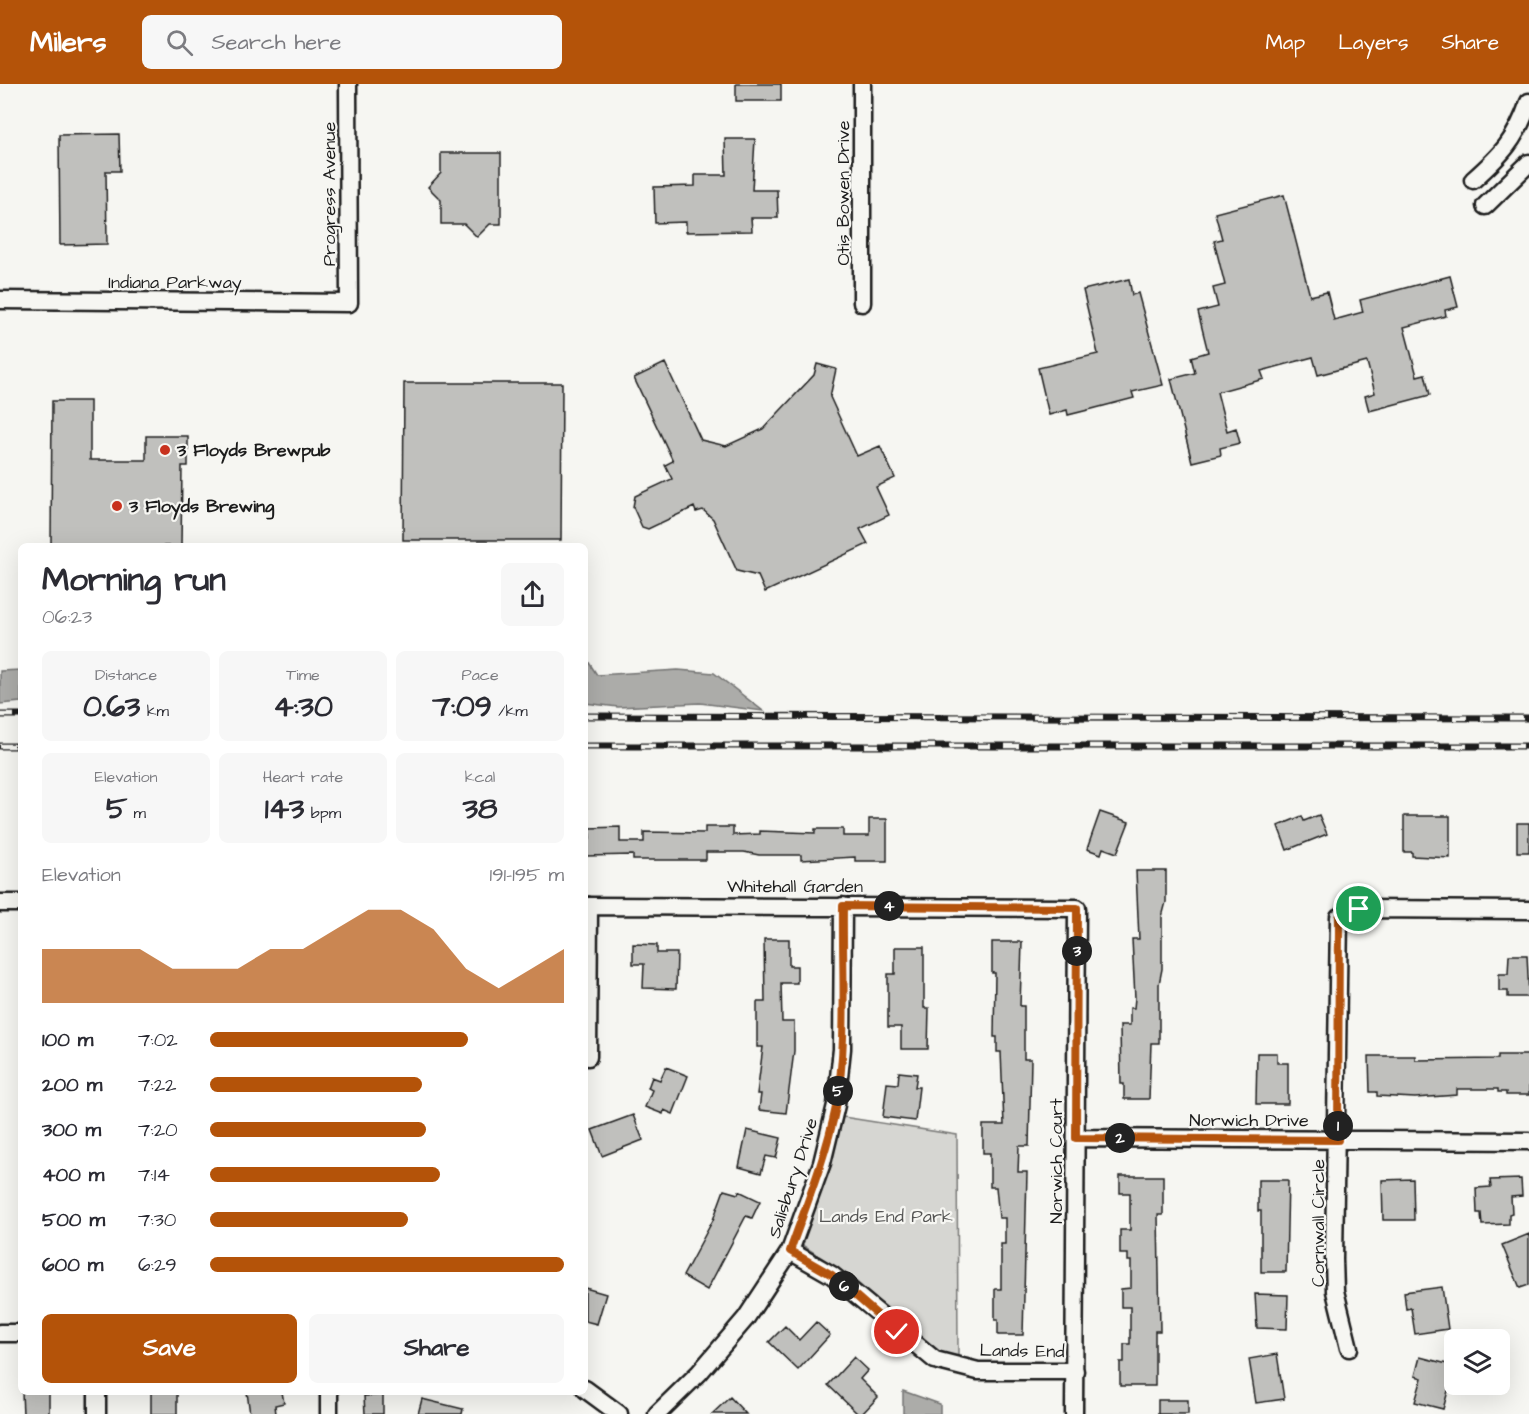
<!DOCTYPE html>
<meta charset="utf-8">
<style>
body{margin:0;font-family:"Architects Daughter",sans-serif;background:#f7f7f7;color:#2b2b33;height:100vh;display:flex;flex-direction:column;font-size:22px;white-space:nowrap}
*{box-sizing:border-box;margin:0}
p{font-size:20px;color:#7c7c81}
.icon{flex:none;width:33px;height:33px;fill:none;stroke:currentColor;stroke-width:2;stroke-linecap:round;stroke-linejoin:round}
.map{position:relative;flex:1;overflow:hidden}
.sheet{position:absolute;left:18px;top:459px;width:570px;height:852px;display:flex;flex-direction:column;background:#fff;border-radius:9px;box-shadow:0 6px 24px #0002}
.sheet>*{flex:none}
.fabs{position:absolute;left:1444px;top:1245px;display:grid;gap:12px}
.fabs a{display:grid;place-items:center;width:66px;height:66px;border-radius:9px;background:#fff;box-shadow:0 6px 24px #0002;font-size:30px}
.pin{position:absolute;display:grid;place-items:center;width:51px;height:51px;color:#fff;margin:-26px;border:3px solid #fff;border-radius:50%;box-shadow:0 2px 6px #0007}
.km{position:absolute;width:30px;height:30px;margin:-15px;border-radius:50%;background:#222;color:#fff;font-size:16px;line-height:30px;text-align:center}
.round{display:grid;place-items:center;flex:none;width:63px;height:63px;border-radius:9px;background:#f7f7f7}
.head{display:flex;align-items:center;justify-content:space-between;height:102px;padding:0 24px}
h1{font-size:33px;font-weight:700;line-height:45px}
.stats{display:grid;grid-template-columns:repeat(3,1fr);gap:9px;height:102px;padding:6px 24px}
.stats div{display:grid;align-content:center;border-radius:9px;background:#f7f7f7;text-align:center}
.stats b{font-size:30px;font-weight:700}
.stats small{font-size:16px;font-weight:400}
.stats p{font-size:16px}
.chart{height:168px;padding:12px 24px}
.chart p{display:flex;justify-content:space-between}
.chart svg{width:100%;height:108px;margin-top:6px;fill:#b45309;opacity:.7}
.cta{display:flex;gap:12px;margin-top:auto;padding:12px 24px}
.cta a{flex:1;height:69px;border-radius:9px;background:#b45309;color:#fff;font-size:24px;font-weight:700;line-height:69px;text-align:center}
.cta a+a{background:#f7f7f7;color:#2b2b33}
ul{padding:0 24px;list-style:none;font-size:20px}
li{display:grid;grid-template-columns:96px 72px 1fr;align-items:center;height:45px}
li i{height:15px;border-radius:8px;background:#b45309}
header{display:flex;align-items:center;gap:36px;box-sizing:border-box;height:84px;padding:0 30px;background:#b45309;color:#fff}
header strong{font-size:28px}
nav{display:flex;gap:33px;margin-inline-start:auto;font-size:21px}
.search{width:420px;height:54px;background:#f7f7f7;display:flex;align-items:center;gap:15px;box-sizing:border-box;padding:0 21px;border-radius:9px;color:#7c7c81;font-size:22px}
.map>svg:first-child{display:block}
.green{fill:#d6d6d2;stroke:#797977;stroke-width:1.5}
.water{fill:#acaca9;stroke:#727271;stroke-width:1.5}
.building{fill:#c0c0bd;stroke:#1c1c1c;stroke-width:1.5}
.lines{fill:none;stroke-linecap:round;stroke-linejoin:round}
.street-casing{stroke:#1c1c1c;stroke-width:21}
.street{stroke:#f6f6f2;stroke-width:16}
.rail-casing{stroke:#1c1c1c;stroke-width:7}
.rail{stroke:#f6f6f2;stroke-width:4.5;stroke-dasharray:14;stroke-linecap:butt}
.route-casing{stroke:#fff;stroke-width:12}
.route{stroke:#b45309;stroke-width:8}
.poi-dot{fill:#c8321e;stroke:#f6f6f2;stroke-width:2}
.labels{text-anchor:middle;dominant-baseline:central;stroke-width:4.5;stroke-linejoin:round;paint-order:stroke}
.street-label{font-size:18px;fill:#1c1c1c;stroke:#f6f6f2}
.poi-label{font-size:18px;font-weight:bold;fill:#1c1c1c;stroke:#f6f6f2;text-anchor:start}
.park-label{font-size:18px;fill:#545453;stroke:#f6f6f2}
</style>
<header>
<strong>Milers</strong>
<div class="search"><svg class="icon" aria-label="search" viewBox="0 0 24 24"><circle cx="10" cy="10" r="6"/><path d="M15 15l6 6"/></svg>Search here</div>
<nav><a>Map</a><a>Layers</a><a>Share</a></nav>
</header>
<div class="map">
<svg width="1529" height="1330" viewBox="0 0 1529 1330">
<rect width="100%" height="100%" fill="#f6f6f2"/>
<filter id="ink" filterUnits="userSpaceOnUse"><feTurbulence type="fractalNoise" baseFrequency=".0167" numOctaves="2"/><feDisplacementMap in="SourceGraphic" scale="12" xChannelSelector="R" yChannelSelector="G"/><feConvolveMatrix kernelMatrix="1 2 1 2 8 2 1 2 1" color-interpolation-filters="sRGB"/></filter>
<g filter="url(#ink)">
<path class="green" d="M 843,1033 L 957,1051 L 958,1274 L 932,1265 L 850,1192 L 802,1161 L 832,1075 Z"/>
<path class="water" d="M 586,574 L 597,591 L 678,586 L 714,589 L 763,627 L 700,619 L 618,623 L 585,619 Z
M 21,586 L 21,618 L 0,620 L 0,587 Z
M 903,1307 L 940,1320 L 940,1330 L 903,1330 Z"/>
<path class="building" d="M 736,0 L 781,0 L 781,17 L 736,17 Z
M 119,50 L 120,87 L 106,87 L 107,160 L 60,161 L 59,51 Z
M 725,55 L 755,55 L 752,106 L 777,106 L 778,134 L 751,134 L 752,147 L 686,148 L 686,138 L 655,139 L 654,103 L 695,102 L 695,91 L 726,91 Z
M 441,69 L 501,69 L 501,140 L 490,140 L 477,153 L 464,140 L 441,140 L 441,116 L 428,103 L 441,89 Z
M 1284,111 L 1310,212 L 1327,208 L 1334,236 L 1363,228 L 1360,216 L 1450,192 L 1458,223 L 1445,226 L 1446,232 L 1404,243 L 1417,292 L 1425,290 L 1430,311 L 1369,327 L 1365,312 L 1375,309 L 1367,278 L 1318,291 L 1313,273 L 1261,287 L 1264,295 L 1217,308 L 1227,347 L 1236,344 L 1240,359 L 1220,364 L 1221,371 L 1192,378 L 1171,295 L 1195,289 L 1191,273 L 1208,268 L 1198,228 L 1218,223 L 1213,204 L 1225,201 L 1214,157 L 1222,155 L 1215,129 Z
M 1129,195 L 1132,211 L 1138,209 L 1163,301 L 1132,308 L 1134,314 L 1092,325 L 1068,331 L 1067,326 L 1049,331 L 1038,284 L 1098,270 L 1083,206 Z
M 665,279 L 701,356 L 726,362 L 763,345 L 814,291 L 817,280 L 836,285 L 830,313 L 857,372 L 880,362 L 895,394 L 876,403 L 889,431 L 860,445 L 868,460 L 765,508 L 758,492 L 737,487 L 713,435 L 703,426 L 696,428 L 694,423 L 648,445 L 642,443 L 633,423 L 635,412 L 672,395 L 665,381 L 673,377 L 634,294 Z
M 404,299 L 562,299 L 561,456 L 403,456 Z
M 52,317 L 90,317 L 90,376 L 146,376 L 146,352 L 188,352 L 188,382 L 182,382 L 181,462 L 51,462 Z
M 1100,728 L 1129,738 L 1117,769 L 1103,764 L 1101,770 L 1087,765 Z
M 1319,731 L 1327,750 L 1287,766 L 1278,742 L 1302,732 L 1304,737 Z
M 1404,732 L 1450,732 L 1450,774 L 1412,772 L 1412,768 L 1404,768 Z
M 869,735 L 887,735 L 887,777 L 855,777 L 855,773 L 801,776 L 801,771 L 759,771 L 744,768 L 706,768 L 706,776 L 633,776 L 633,771 L 585,772 L 585,754 L 590,754 L 589,744 L 620,743 L 620,758 L 644,758 L 644,748 L 705,749 L 705,743 L 733,743 L 733,751 L 760,750 L 760,747 L 815,749 L 815,745 L 843,745 L 843,752 L 869,752 Z
M 1517,739 L 1529,739 L 1529,768 L 1517,768 Z
M 1136,787 L 1166,787 L 1166,818 L 1162,833 L 1162,885 L 1159,900 L 1159,959 L 1151,959 L 1149,1015 L 1124,1015 L 1124,1000 L 1121,1000 L 1120,941 L 1130,941 L 1130,924 L 1134,924 L 1135,914 L 1132,855 L 1139,855 Z
M 764,855 L 789,855 L 789,882 L 797,882 L 797,899 L 781,899 L 782,938 L 794,938 L 794,967 L 786,1029 L 759,1026 L 761,1010 L 757,1010 L 763,963 L 757,963 L 757,918 L 765,918 Z
M 992,858 L 1022,858 L 1020,922 L 1024,922 L 1024,975 L 1031,975 L 1029,1062 L 1019,1062 L 1018,1088 L 1027,1088 L 1023,1251 L 998,1251 L 998,1236 L 995,1236 L 995,1205 L 1001,1205 L 1001,1160 L 1005,1160 L 1005,1134 L 999,1134 L 996,1103 L 990,1103 L 990,1069 L 983,1069 L 983,1041 L 1004,1041 L 1001,968 L 997,968 L 997,953 L 994,953 L 995,889 L 992,889 Z
M 633,860 L 657,861 L 657,869 L 677,869 L 676,905 L 643,904 L 644,880 L 633,880 Z
M 895,863 L 924,863 L 924,924 L 929,924 L 928,965 L 901,965 L 901,943 L 888,943 L 888,890 L 895,890 Z
M 1509,871 L 1527,871 L 1529,913 L 1508,913 L 1508,907 L 1499,907 L 1499,890 L 1508,890 Z
M 1257,969 L 1277,969 L 1277,979 L 1288,979 L 1288,1020 L 1256,1020 Z
M 1498,971 L 1529,971 L 1529,1011 L 1506,1011 L 1506,1008 L 1498,1008 L 1498,1005 L 1457,1005 L 1457,1011 L 1415,1014 L 1377,1012 L 1377,1008 L 1370,1008 L 1369,972 L 1415,972 L 1415,976 L 1498,975 Z
M 666,983 L 688,992 L 673,1030 L 664,1026 L 663,1030 L 645,1023 L 652,1006 L 648,1004 L 652,993 L 660,996 Z
M 899,988 L 917,990 L 915,1003 L 919,1003 L 915,1037 L 883,1033 L 887,999 L 898,1000 Z
M 633,1031 L 643,1056 L 602,1072 L 592,1046 Z
M 747,1046 L 781,1054 L 776,1074 L 766,1072 L 761,1089 L 739,1083 Z
M 1120,1092 L 1163,1092 L 1163,1131 L 1158,1131 L 1160,1247 L 1155,1247 L 1155,1302 L 1120,1302 L 1120,1278 L 1124,1278 L 1124,1260 L 1130,1260 L 1130,1223 L 1121,1223 L 1121,1205 L 1131,1204 L 1131,1177 L 1128,1177 L 1128,1170 L 1120,1170 L 1120,1146 L 1130,1146 L 1130,1109 L 1120,1109 Z
M 1413,1095 L 1414,1136 L 1383,1136 L 1382,1096 Z
M 1521,1095 L 1522,1112 L 1511,1113 L 1512,1129 L 1509,1130 L 1509,1140 L 1482,1141 L 1481,1129 L 1477,1129 L 1476,1104 L 1491,1103 L 1490,1096 Z
M 1258,1096 L 1288,1096 L 1286,1188 L 1261,1188 L 1261,1127 L 1258,1127 Z
M 724,1106 L 738,1110 L 739,1107 L 760,1117 L 752,1134 L 746,1132 L 707,1206 L 683,1192 L 713,1136 Z
M 1529,1150 L 1529,1201 L 1520,1204 L 1502,1161 Z
M 1442,1203 L 1448,1245 L 1415,1250 L 1411,1224 L 1406,1225 L 1404,1208 Z
M 585,1204 L 606,1210 L 597,1240 L 585,1237 Z
M 1255,1210 L 1288,1211 L 1287,1245 L 1257,1244 Z
M 816,1238 L 830,1251 L 798,1286 L 769,1258 L 785,1242 L 799,1256 Z
M 1277,1270 L 1284,1315 L 1256,1319 L 1249,1275 Z
M 854,1273 L 868,1286 L 860,1295 L 878,1313 L 862,1330 L 858,1330 L 828,1301 Z
M 1420,1273 L 1455,1282 L 1443,1325 L 1415,1318 L 1422,1294 L 1415,1292 Z
M 22,1308 L 49,1308 L 49,1330 L 23,1330 Z
M 151,1308 L 177,1308 L 177,1330 L 151,1330 Z
M 247,1308 L 282,1308 L 284,1319 L 275,1321 L 276,1330 L 250,1330 Z
M 383,1311 L 383,1330 L 365,1330 L 364,1312 Z
M 730,1313 L 746,1330 L 712,1330 Z
M 422,1315 L 463,1325 L 462,1330 L 418,1330 Z
M 1158,1316 L 1188,1316 L 1188,1330 L 1158,1330 Z"/>
<g class="lines">
<g class="street-casing">
<path id="street" d="M 1473,96 C 1502,70 1516,56 1529,18
M 1485,122 L 1529,79
M 0,216 L 349,219 L 348,0
M 862,219 L 862,0
M 0,819 L 21,819
M 585,822 L 1077,824 L 1074,1330
M 588,973 L 589,822
M 1076,1054 L 1529,1057
M 790,1167 L 832,1191 L 935,1276 L 978,1287 L 1075,1287
M 0,1249 L 21,1249
M 1349,1264 L 1335,1207 L 1334,1175 L 1339,833 L 1359,825 L 1529,826
M 585,1305 L 619,1330
M 329,1308 L 329,1330
M 97,1330 L 97,1308
M 657,1330 L 699,1289 L 746,1234 L 790,1167 L 822,1079 L 836,1021 L 842,965 L 843,822"/>
</g>
<use href="#street" class="street"/>
<g class="rail-casing">
<path id="rail" d="M 0,631 L 21,631
M 585,632 L 1529,634
M 0,662 L 21,662
M 585,662 L 1529,662"/>
</g>
<use href="#rail" class="rail"/>
</g>
</g>
<g class="lines" filter="url(#ink)">
<g class="route-casing">
<path id="route" d="M 897,1248 L 832,1191 L 790,1167 C 807,1119 826,1072 836,1023 C 848,957 842,888 843,822 L 1077,824 L 1076,1054 L 1338,1056 L 1339,833 L 1359,825"/>
</g>
<use href="#route" class="route"/>
</g>
<g class="poi-dot">
<circle cx="165" cy="366" r="6"/>
<circle cx="117" cy="422" r="6"/>
</g>
<g class="labels">
<g class="street-label">
<text transform="translate(843 109) rotate(-90)">Otis Bowen Drive</text>
<text transform="translate(329 110) rotate(-90)">Progress Avenue</text>
<text x="175" y="198">Indiana Parkway</text>
<text x="795" y="802">Whitehall Garden</text>
<text x="1249" y="1036">Norwich Drive</text>
<text transform="translate(1056 1077) rotate(-90)">Norwich Court</text>
<text transform="translate(793 1094) rotate(-72)">Salisbury Drive</text>
<text transform="translate(1318 1139) rotate(-90)">Cornwall Circle</text>
<text transform="translate(1022 1267) rotate(1)">Lands End</text>
</g>
<g class="poi-label">
<text x="177" y="366">3 Floyds Brewpub</text>
<text x="129" y="422">3 Floyds Brewing</text>
</g>
<g class="park-label">
<text x="886" y="1132">Lands End Park</text>
</g>
</g>
</svg>
<div class="fabs">
<a><svg class="icon" aria-label="layers" viewBox="0 0 24 24"><path d="M12 4l9 5-9 5-9-5zM3 14l9 5 9-5"/></svg></a>
</div>
<div class="pin" style="left:1359px;top:825px;background:#1e9e55"><svg class="icon" aria-label="arrive" viewBox="0 0 24 24"><path d="M6 21V4h12l-3 4 3 4H6"/></svg></div>
<div class="pin" style="left:897px;top:1248px;background:#d93025"><svg class="icon" aria-label="check" viewBox="0 0 24 24"><path d="M5 12l5 5 9-10"/></svg></div>
<b class="km" style="left:1338px;top:1042px">1</b>
<b class="km" style="left:1120px;top:1054px">2</b>
<b class="km" style="left:1077px;top:867px">3</b>
<b class="km" style="left:889px;top:822px">4</b>
<b class="km" style="left:838px;top:1007px">5</b>
<b class="km" style="left:844px;top:1202px">6</b>
<section class="sheet">
<div class="head"><div><h1>Morning run</h1><p>06:23</p></div><a class="round"><svg class="icon" aria-label="share" viewBox="0 0 24 24"><path d="M12 15V3M7 8l5-5 5 5M5 13v7h14v-7"/></svg></a></div>
<div class="stats">
<div><p>Distance</p><b>0.63<small> km</small></b></div>
<div><p>Time</p><b>4:30</b></div>
<div><p>Pace</p><b>7:09<small> /km</small></b></div>
</div>
<div class="stats">
<div><p>Elevation</p><b>5<small> m</small></b></div>
<div><p>Heart rate</p><b>143<small> bpm</small></b></div>
<div><p>kcal</p><b>38</b></div>
</div>
<div class="chart"><p><span>Elevation</span>191–195 m</p>
<svg viewBox="0 0 160 44" preserveAspectRatio="none"><path d="M0 44V22L10 22L20 22L30 22L40 30L50 30L60 30L70 22L80 22L90 14L100 6L110 6L120 14L130 30L140 38L150 30L160 22V44z"/></svg>
</div>
<ul>
<li><b>100 m</b>7:02<i style="width:73%"></i></li>
<li><b>200 m</b>7:22<i style="width:60%"></i></li>
<li><b>300 m</b>7:20<i style="width:61%"></i></li>
<li><b>400 m</b>7:14<i style="width:65%"></i></li>
<li><b>500 m</b>7:30<i style="width:56%"></i></li>
<li><b>600 m</b>6:29<i style="width:100%"></i></li>
</ul>
<div class="cta"><a>Save</a><a>Share</a></div>
</section>
</div>
